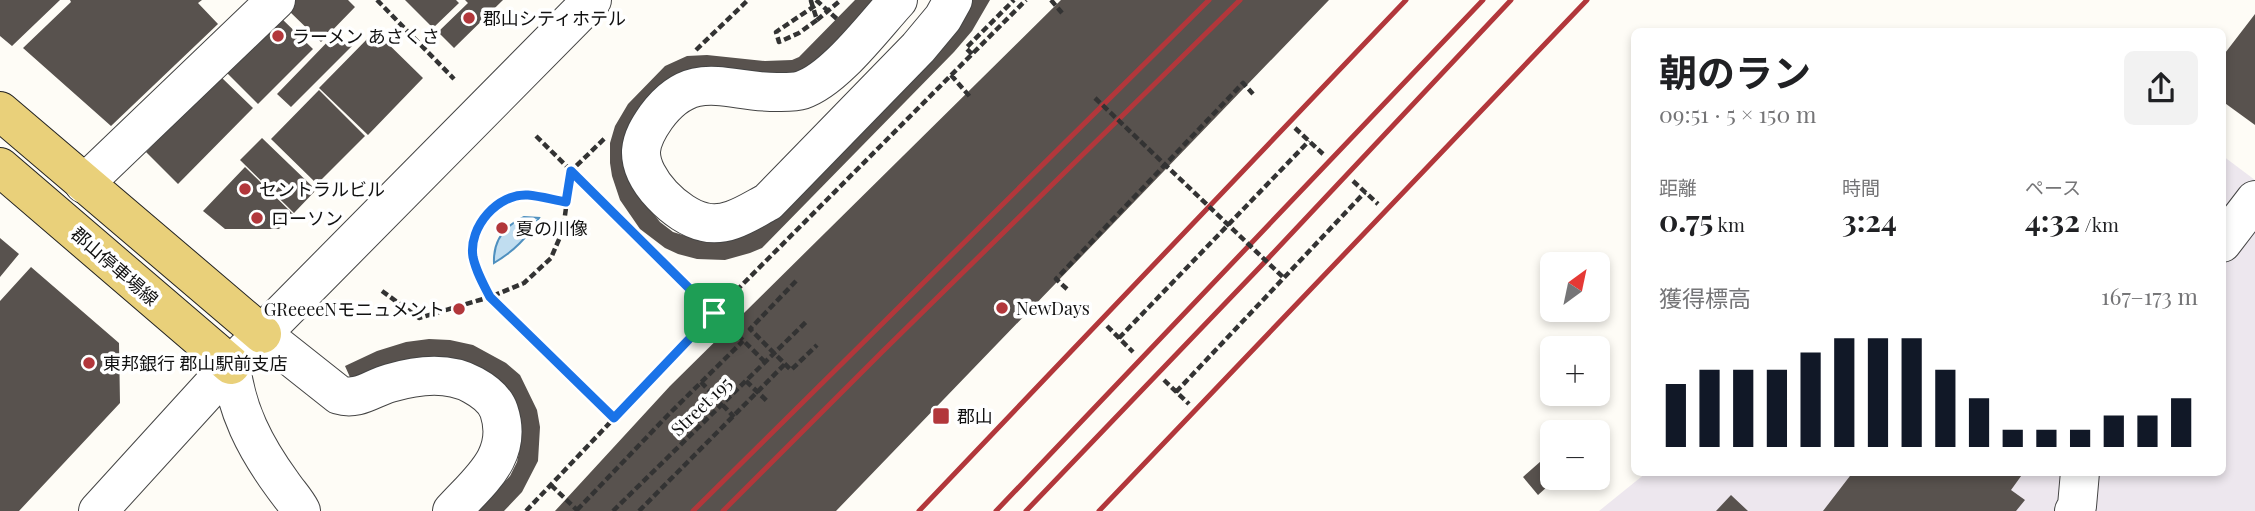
<!DOCTYPE html>
<html lang="ja">
<meta charset="utf-8">
<style>
body{margin:0;font-family:"Playfair Display","Noto Sans JP",serif;background:#f2f2f2;color:#202124;height:100vh;display:flex;flex-direction:column;font-size:26px;white-space:nowrap}
*{box-sizing:border-box;margin:0}
p{font-size:23px;color:#757577}
.icon{flex:none;width:38px;height:38px;fill:none;stroke:currentColor;stroke-width:2;stroke-linecap:round;stroke-linejoin:round}
.map{position:relative;flex:1;overflow:hidden}
.details{position:absolute;left:1631px;top:28px;width:595px;height:448px;display:flex;flex-direction:column;background:#fff;border-radius:10px;box-shadow:0 4px 10px #0003}
.details>*{flex:none}
.needle{width:46px;rotate:33deg}
.buttons{position:absolute;left:1540px;top:252px;display:grid;gap:14px}
.buttons a{display:grid;place-items:center;width:70px;height:70px;border-radius:10px;background:#fff;box-shadow:0 4px 10px #0003;font-size:35px}
.pin{position:absolute;display:grid;place-items:center;width:60px;height:60px;color:#fff;margin:-30px;border-radius:14px;box-shadow:0 4px 10px #0006}
.round{display:grid;place-items:center;flex:none;width:74px;height:74px;border-radius:10px;background:#f2f2f2}
.headline{display:flex;align-items:center;justify-content:space-between;height:119px;padding:0 28px}
h1{font-size:38px;font-weight:700;line-height:52px}
.stats{display:grid;grid-template-columns:repeat(3,1fr);gap:10px;height:119px;padding:7px 28px}
.stats div{display:grid;align-content:center}
.stats b{font-size:30px;font-weight:700}
.stats small{font-size:19px;font-weight:400}
.stats p{font-size:19px}
.chart{height:196px;padding:14px 28px}
.chart p{display:flex;justify-content:space-between}
.chart svg{width:100%;height:126px;margin-top:7px;stroke:#111827;stroke-width:6}
.map>svg:first-child{display:block}
.industrial{fill:#ede7ee}
.water{fill:#c0ddf0;stroke:#4f90bf;stroke-width:2}
.building{fill:#58524e}
.lines{fill:none;stroke-linecap:round;stroke-linejoin:round}
.minor-casing{stroke:#444;stroke-width:40}
.major-casing{stroke:#222;stroke-width:40}
.path{stroke:#333;stroke-width:4.5;stroke-dasharray:7 3.5;stroke-linecap:butt}
.minor{stroke:#fff;stroke-width:38}
.major{stroke:#e9d07a;stroke-width:38}
.rail{stroke:#b2373b;stroke-width:5}
.path-bridge{stroke:#333;stroke-width:4.5;stroke-dasharray:7 3.5;stroke-linecap:butt}
.route-casing{stroke:#fff;stroke-width:14}
.route{stroke:#1a73e8;stroke-width:9}
.poi-dot{fill:#b2373b;stroke:#fff;stroke-width:2.5}
.labels{text-anchor:middle;dominant-baseline:central;stroke-width:7;stroke-linejoin:round;paint-order:stroke}
.poi-label{font-size:18px;fill:#111;stroke:#fff;text-anchor:start}
.street-label{font-size:18px;fill:#111;stroke:#fff}
</style>
<div class="map">
<svg width="2255" height="511" viewBox="0 0 2255 511">
<rect width="100%" height="100%" fill="#fefcf6"/>
<path class="industrial" d="M 2223,156 L 2255,180 L 2255,511 L 1599,511 L 1646,473 L 2222,472 Z"/>
<path class="water" d="M 524,217 L 539,218 C 527,238 514,251 494,263 C 493,240 504,226 524,217 Z"/>
<path class="building" d="M 0,0 L 60,0 L 12,46 L 0,36 Z
M 70,0 L 202,0 L 198,3 L 218,24 L 111,126 L 23,48 L 71,2 Z
M 295,0 L 348,0 L 355,7 L 321,42 L 287,9 Z
M 405,0 L 456,0 L 459,3 L 433,28 Z
M 465,0 L 503,0 L 454,48 L 438,32 L 468,3 Z
M 855,0 L 884,0 L 799,79 L 685,77 L 640,197 L 660,222 L 673,232 L 702,241 L 968,0 L 990,0 L 972,31 L 954,52 L 762,248 L 750,253 L 725,260 L 697,259 L 678,254 L 665,248 L 640,229 L 620,200 L 612,176 L 610,163 L 610,143 L 615,126 L 628,104 L 665,66 L 687,56 L 707,55 L 765,61 L 792,60 L 799,57 Z
M 1061,0 L 1329,0 L 836,511 L 555,511 L 670,386 Z
M 2255,14 L 2255,125 L 2222,101 L 2222,57 Z
M 281,18 L 313,49 L 258,104 L 227,73 Z
M 375,31 L 423,78 L 368,135 L 319,88 Z
M 337,32 L 352,46 L 291,107 L 277,94 Z
M 221,77 L 253,108 L 178,184 L 146,152 Z
M 319,90 L 365,136 L 317,184 L 271,139 Z
M 262,138 L 316,190 L 294,213 L 240,160 Z
M 245,167 L 293,214 L 279,229 L 225,229 L 203,211 Z
M 0,238 L 19,254 L 0,277 Z
M 31,267 L 119,343 L 120,403 L 19,511 L 0,511 L 0,301 Z
M 429,339 L 450,340 L 473,345 L 506,363 L 520,375 L 537,410 L 540,427 L 538,461 L 522,492 L 504,511 L 477,511 L 510,476 L 517,462 L 521,443 L 520,419 L 504,389 L 353,384 L 345,366 L 377,351 L 406,342 Z
M 1549,454 L 1552,457 L 1552,478 L 1557,478 L 1538,495 L 1523,477 Z
M 1853,472 L 2024,472 L 2011,490 L 2025,500 L 2016,511 L 1823,511 Z
M 1731,495 L 1748,511 L 1716,511 Z"/>
<g class="lines">
<g class="minor-casing">
<path id="minor" d="M 898,0 C 874,26 835,79 802,90 C 796,92 788,92 781,92 C 729,94 694,65 656,117 C 649,127 642,138 641,151 C 640,180 677,216 704,222 C 727,228 749,212 768,202 L 918,48 L 943,18 L 953,0
M 84,184 L 276,0
M 2222,243 L 2255,200
M 262,334 L 339,395 C 358,401 372,388 390,383 C 417,375 448,371 473,385 C 484,391 495,399 499,411 C 514,456 479,481 452,511
M 231,365 C 236,410 255,447 282,484 C 288,493 296,501 301,511
M 98,511 L 231,365 L 592,0
M 2074,511 L 2077,506 L 2080,472"/>
</g>
<g class="major-casing">
<path id="major" d="M 0,111 L 262,334
M 0,167 L 231,365"/>
</g>
<path class="path" d="M 377,0 L 454,79
M 811,0 L 811,1 L 817,20 L 799,33 L 779,42 L 776,32 L 819,3
M 816,0 L 837,19
M 1051,0 L 1062,13
M 696,50 L 748,0
M 972,54 L 966,48 L 1014,0
M 951,75 L 971,98
M 1295,128 L 1323,154
M 536,136 L 766,363
M 1353,181 L 1378,204
M 566,202 C 554,200 540,196 528,195 C 498,193 468,227 473,257 C 476,271 483,284 490,297 L 524,283 L 551,258 L 563,230 L 571,171 L 606,137
M 796,281 L 750,329 L 791,370 L 817,345
M 1067,289 L 1056,279 L 1243,83 L 1253,94
M 382,291 L 419,318 L 490,297 L 614,418
M 1107,326 L 1133,352
M 1119,338 L 1309,141
M 1164,380 L 1189,404
M 746,381 L 768,402
M 701,382 L 734,417
M 1176,392 L 1365,192
M 551,485 L 578,511
M 577,510 L 669,414 L 743,341
M 526,511 L 714,313 L 1026,0
M 613,511 L 808,320
M 639,511 L 785,364"/>
<use href="#minor" class="minor"/>
<use href="#major" class="major"/>
<path class="rail" d="M 693,511 L 1209,0
M 723,511 L 882,352 L 1240,0
M 919,511 L 1406,0
M 996,511 L 1483,0
M 1026,511 L 1260,267 L 1511,0
M 1099,511 L 1587,0"/>
<path class="path-bridge" d="M 817,20 L 841,0
M 1095,98 L 1284,278"/>
</g>
<g class="lines">
<g class="route-casing">
<path id="route" d="M 571,171 L 714,313 L 614,418 L 490,297 C 483,284 476,271 473,257 C 468,227 498,193 528,195 C 540,196 554,200 566,202 Z"/>
</g>
<use href="#route" class="route"/>
</g>
<g class="poi-dot">
<circle cx="469" cy="18" r="7"/>
<circle cx="278" cy="36" r="7"/>
<circle cx="245" cy="189" r="7"/>
<circle cx="257" cy="218" r="7"/>
<circle cx="502" cy="228" r="7"/>
<circle cx="1002" cy="308" r="7"/>
<circle cx="459" cy="309" r="7"/>
<circle cx="89" cy="363" r="7"/>
<rect x="932" y="407" width="18" height="18" rx="3.5"/>
</g>
<g class="labels">
<g class="poi-label">
<text x="483" y="18">郡山シティホテル</text>
<text x="292" y="36">ラーメン あさくさ</text>
<text x="259" y="189">セントラルビル</text>
<text x="271" y="218">ローソン</text>
<text x="516" y="228">夏の川像</text>
<text x="1016" y="308">NewDays</text>
<text x="445" y="309" text-anchor="end">GReeeeNモニュメント</text>
<text x="103" y="363">東邦銀行 郡山駅前支店</text>
<text x="957" y="416">郡山</text>
</g>
<g class="street-label">
<text transform="translate(115 266) rotate(41)">郡山停車場線</text>
<text transform="translate(701 406) rotate(-44)">Street 195</text>
</g>
</g>
</svg>
<div class="buttons">
<a><svg class="needle" viewBox="-14 -14 28 28"><path d="M0-13l5 13h-10z" fill="#e53935"/><path d="M0 13l5-13h-10z" fill="#757577"/></svg></a>
<a>+</a>
<a>−</a>
</div>
<div class="pin" style="left:714px;top:313px;background:#1e9e55"><svg class="icon" aria-label="arrive" viewBox="0 0 24 24"><path d="M6 21V4h12l-3 4 3 4H6"/></svg></div>
<section class="details">
<div class="headline"><div><h1>朝のラン</h1><p>09:51 · 5 × 150 m</p></div><a class="round"><svg class="icon" aria-label="share" viewBox="0 0 24 24"><path d="M12 15V3M7 8l5-5 5 5M5 13v7h14v-7"/></svg></a></div>
<div class="stats">
<div><p>距離</p><b>0.75<small> km</small></b></div>
<div><p>時間</p><b>3:24</b></div>
<div><p>ペース</p><b>4:32<small> /km</small></b></div>
</div>
<div class="chart"><p><span>獲得標高</span>167–173 m</p>
<svg viewBox="0 0 160 44" preserveAspectRatio="none"><path d="M5 44V22M15 44V17M25 44V17M35 44V17M45 44V11M55 44V6M65 44V6M75 44V6M85 44V17M95 44V27M105 44V38M115 44V38M125 44V38M135 44V33M145 44V33M155 44V27"/></svg>
</div>
</section>
</div>
